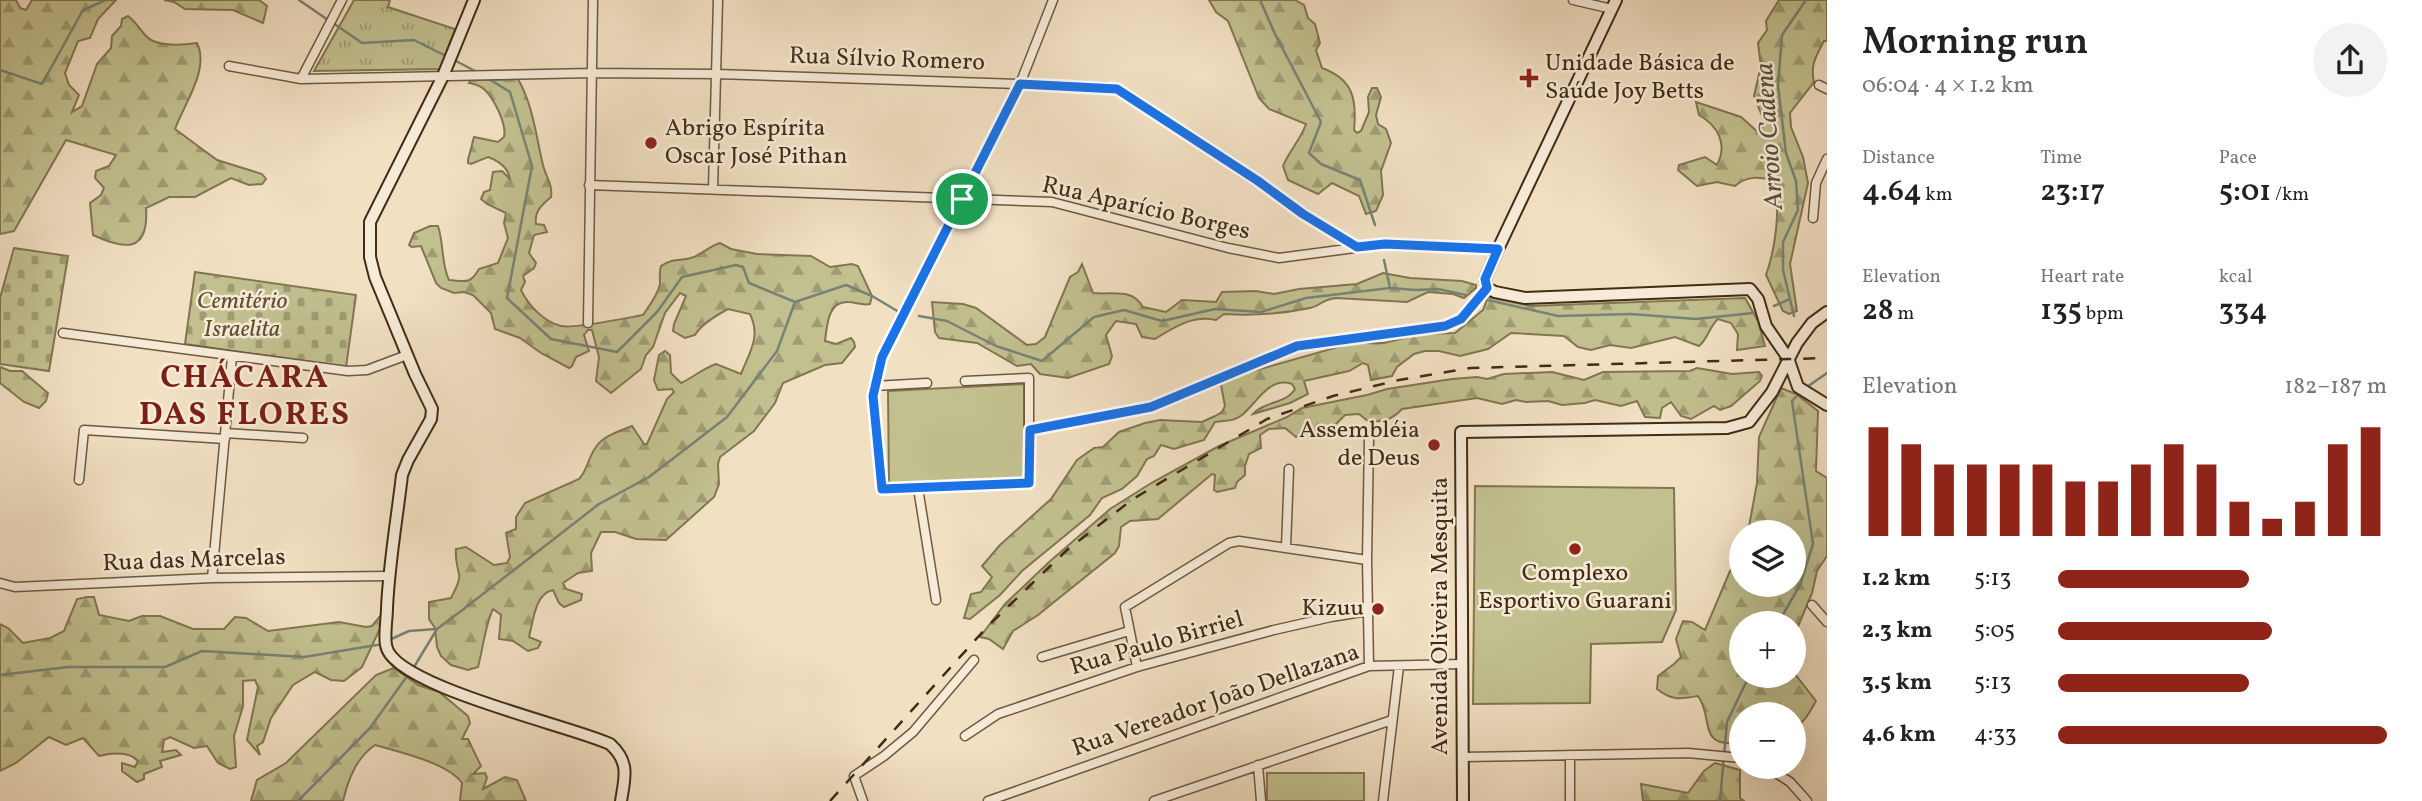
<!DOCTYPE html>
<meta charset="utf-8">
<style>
body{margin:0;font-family:Vollkorn,serif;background:#f2f2f2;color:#222;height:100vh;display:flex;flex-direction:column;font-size:26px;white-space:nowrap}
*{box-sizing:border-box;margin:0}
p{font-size:23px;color:#767676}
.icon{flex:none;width:38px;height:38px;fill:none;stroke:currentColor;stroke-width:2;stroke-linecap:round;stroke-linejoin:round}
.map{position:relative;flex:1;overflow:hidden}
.details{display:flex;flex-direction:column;background:#fff;width:595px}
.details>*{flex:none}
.buttons{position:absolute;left:1729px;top:520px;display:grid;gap:14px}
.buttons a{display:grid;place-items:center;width:77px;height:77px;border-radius:50%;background:#fff;box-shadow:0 7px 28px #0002;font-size:35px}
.pin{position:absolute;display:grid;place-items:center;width:60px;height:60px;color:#fff;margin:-30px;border:4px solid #fff;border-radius:50%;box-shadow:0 2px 7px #0007}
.round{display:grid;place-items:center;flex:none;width:74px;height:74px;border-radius:37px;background:#f2f2f2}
.overview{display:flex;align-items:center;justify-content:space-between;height:119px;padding:0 35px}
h1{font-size:38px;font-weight:600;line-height:52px}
.stats{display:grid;grid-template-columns:repeat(3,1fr);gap:10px;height:119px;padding:7px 35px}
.stats div{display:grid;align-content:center}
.stats b{font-size:30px;font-weight:600}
.stats small{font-size:19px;font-weight:400}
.stats p{font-size:19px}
.chart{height:196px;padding:14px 35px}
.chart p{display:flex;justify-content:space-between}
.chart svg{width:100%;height:126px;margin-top:7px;stroke:#8f2418;stroke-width:6}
ul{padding:0 35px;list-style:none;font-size:23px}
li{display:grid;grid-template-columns:112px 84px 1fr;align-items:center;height:52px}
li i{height:18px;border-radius:9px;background:#8f2418}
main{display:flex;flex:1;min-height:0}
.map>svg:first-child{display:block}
.grass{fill:url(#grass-tufts);stroke:#827652;stroke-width:2}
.forest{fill:url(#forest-firs);stroke:#827652;stroke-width:2}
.cemetery{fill:url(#cemetery-stones);stroke:#827652;stroke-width:2}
.pitch{fill:#c2c08f;stroke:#827652;stroke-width:2}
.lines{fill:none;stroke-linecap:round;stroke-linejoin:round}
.stream{stroke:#778375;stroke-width:2.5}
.street-casing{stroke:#6d5940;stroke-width:11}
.secondary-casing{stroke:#412c14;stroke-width:14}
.street{stroke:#f7ebd8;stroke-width:8}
.secondary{stroke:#f7ebd8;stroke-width:10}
.rail{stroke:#412c14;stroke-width:2.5;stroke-dasharray:12 12;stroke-linecap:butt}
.route-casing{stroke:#fff;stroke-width:14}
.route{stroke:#1a73e8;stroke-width:9}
.poi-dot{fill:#8f2418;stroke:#f7ebd8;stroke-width:2.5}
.labels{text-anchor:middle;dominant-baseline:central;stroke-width:5;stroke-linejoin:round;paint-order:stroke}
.street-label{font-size:24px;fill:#412c14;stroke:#f7ebd8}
.poi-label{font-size:24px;fill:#412c14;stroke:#f7ebd8;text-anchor:start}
.park-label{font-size:24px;font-style:italic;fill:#615133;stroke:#f7ebd8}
.water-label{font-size:26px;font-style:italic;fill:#58503c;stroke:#f7ebd8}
.district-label{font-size:32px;font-weight:bold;letter-spacing:2px;fill:#7a1f14;stroke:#f7ebd8}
</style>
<main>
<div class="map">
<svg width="1827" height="801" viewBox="0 0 1827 801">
<defs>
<pattern id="grass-tufts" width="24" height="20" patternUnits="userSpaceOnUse" patternTransform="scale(1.75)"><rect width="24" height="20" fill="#c2c08f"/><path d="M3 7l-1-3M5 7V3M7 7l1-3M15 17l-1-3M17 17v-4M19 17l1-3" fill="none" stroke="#9f9c74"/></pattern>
<pattern id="forest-firs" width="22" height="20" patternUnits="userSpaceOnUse" patternTransform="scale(1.75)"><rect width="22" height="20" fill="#c2c08f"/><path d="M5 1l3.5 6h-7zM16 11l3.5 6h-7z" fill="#9f9c74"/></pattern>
<pattern id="cemetery-stones" width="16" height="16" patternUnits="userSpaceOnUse" patternTransform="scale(1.75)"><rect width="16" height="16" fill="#c2c08f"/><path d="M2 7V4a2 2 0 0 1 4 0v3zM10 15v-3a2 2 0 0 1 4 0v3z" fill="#9f9c74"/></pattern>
</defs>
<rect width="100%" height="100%" fill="#f2e0c3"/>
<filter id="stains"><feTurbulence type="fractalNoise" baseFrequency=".00286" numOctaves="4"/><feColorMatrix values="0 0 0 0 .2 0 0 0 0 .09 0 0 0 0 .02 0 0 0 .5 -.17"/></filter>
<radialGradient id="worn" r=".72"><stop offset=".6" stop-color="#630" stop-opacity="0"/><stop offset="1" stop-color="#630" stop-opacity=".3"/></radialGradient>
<path class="grass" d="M 354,0 L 390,0 L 388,7 L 455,29 L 440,69 L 314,71 Z"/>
<path class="forest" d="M 0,0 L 16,0 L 20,8 L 26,10 L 32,0 L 116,0 L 98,19 L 90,38 L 78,41 L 65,73 L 69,85 L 79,95 L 72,112 L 82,106 L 97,64 L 111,48 L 112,36 L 121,26 L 122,19 L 128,16 C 137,23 140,30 147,37 C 157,47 184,45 197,43 C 210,69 184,104 175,129 L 217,160 L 262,174 L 266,179 L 262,184 L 249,185 L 231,178 L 195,197 L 169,197 L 146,208 C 149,253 125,250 93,235 L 90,203 L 101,195 L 104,188 L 95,178 L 96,171 L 109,166 L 116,155 L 66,140 L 14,231 L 0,234 Z
M 164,0 L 259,0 L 267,6 L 263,23 L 233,10 L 185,9 L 174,2 Z
M 1209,0 L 1295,0 L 1304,5 L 1308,18 L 1315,24 L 1320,43 L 1316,50 L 1322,68 C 1353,79 1357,99 1354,130 L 1357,133 L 1361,131 L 1369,112 L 1368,97 L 1372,88 L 1377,88 L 1381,97 L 1376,115 L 1378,124 L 1386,129 L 1391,143 L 1381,171 L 1383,195 L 1376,211 L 1366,214 L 1359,196 L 1332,183 L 1318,194 L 1288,180 L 1283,166 C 1289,151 1301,139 1306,124 L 1269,109 L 1259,98 L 1228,21 L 1216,12 Z
M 1779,0 L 1827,0 L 1827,41 L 1824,41 C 1816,56 1810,65 1814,82 L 1790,113 L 1791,127 L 1803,157 L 1808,183 L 1790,264 L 1797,311 L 1789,314 L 1783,311 L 1766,275 C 1776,247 1780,210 1775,181 C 1761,177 1747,175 1735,186 L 1717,182 L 1697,186 L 1678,170 L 1679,165 L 1705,157 L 1717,165 C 1728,144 1718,126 1699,115 L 1696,102 L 1741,117 L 1760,134 L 1764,121 L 1754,96 L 1761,66 L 1758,43 L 1767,30 L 1766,21 Z
M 518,79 C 533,105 536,136 543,165 C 546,177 553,185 551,197 C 542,205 534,211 536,224 L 544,225 L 547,232 L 534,235 L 529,253 L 536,263 L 534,268 L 523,276 L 525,282 L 521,290 C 528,305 544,322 561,326 C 574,329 626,318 643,315 C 649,306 658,295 660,284 C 660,277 659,273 661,266 C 675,257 681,262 694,257 C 703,253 710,246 720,243 L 731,249 L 757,254 L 811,256 L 830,267 L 852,264 L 858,266 L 872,296 L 870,304 C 862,306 856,302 848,302 C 828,301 827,325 825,341 L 836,344 L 851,338 L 854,342 L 855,347 L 842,363 L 825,365 L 783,383 L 775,403 L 754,431 L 720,457 L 718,464 L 719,484 L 714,497 L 666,540 L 636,539 L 615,532 L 601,532 L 591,553 L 592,571 L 578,573 L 563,583 L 566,589 L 582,594 L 581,600 L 564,607 L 559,603 L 553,590 C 535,593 533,622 529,637 L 541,642 L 538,648 L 528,651 L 513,641 L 499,639 L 501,615 L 493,609 C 485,625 483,649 478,667 L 468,670 L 451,665 L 441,656 L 437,647 L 435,628 L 429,619 L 429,602 L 451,598 C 454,591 461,581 459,574 C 457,564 455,560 456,549 L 466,547 L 494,565 L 507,563 L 510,557 L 506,533 L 516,529 L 516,517 L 525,503 L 579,479 C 588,470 588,457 596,447 C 603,436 620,431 632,426 L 644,444 L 647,444 L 667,399 L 674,392 L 672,389 L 658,390 L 654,380 L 659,355 L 665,351 L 670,355 L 671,373 L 681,383 C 694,377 702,369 716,364 L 741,374 C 750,351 761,337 750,314 L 728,309 C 717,315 701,324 695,335 L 685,338 L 673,331 L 674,324 L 686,296 L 680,293 L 665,313 L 653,347 L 646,355 L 641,369 L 611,393 L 596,381 L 599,357 L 592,330 L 588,330 L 584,335 L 589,351 L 576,357 L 572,366 L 569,368 L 541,353 L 520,338 L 495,329 L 491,313 L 473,295 L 464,292 L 454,293 L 441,288 L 436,283 L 421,246 L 412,247 L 409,245 L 414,233 L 430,226 L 438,226 C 444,244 441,263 449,280 C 465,281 470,285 479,269 L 498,263 L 508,238 L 504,223 L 506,213 L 487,204 L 481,199 L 484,192 L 490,190 L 493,172 L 502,171 L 510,179 C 508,167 499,161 488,157 L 471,164 L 468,163 L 468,160 L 474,137 L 498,142 L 504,137 C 507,124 494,99 485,90 C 480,85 475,84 469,83 L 471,80 Z
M 1082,264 L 1093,293 C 1113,295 1132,288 1143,307 L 1166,312 L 1182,300 L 1216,302 L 1222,292 L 1256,291 L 1274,294 L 1299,289 L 1357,284 L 1383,273 L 1410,278 L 1462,281 L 1476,285 L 1476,288 L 1464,298 L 1453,294 L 1428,292 L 1407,302 L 1336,298 C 1320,300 1321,306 1310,308 C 1281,314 1253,316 1224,314 L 1216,320 C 1193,315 1174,327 1155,339 L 1142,337 L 1136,324 L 1116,321 L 1106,335 L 1112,356 L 1109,364 L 1068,378 L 1040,374 L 1031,364 L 1017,366 L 977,343 L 939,338 L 935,332 L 932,302 L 963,304 L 976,308 L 1027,345 L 1036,344 L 1045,337 L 1070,277 L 1078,272 Z
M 1488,297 L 1531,306 L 1745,298 L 1758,321 L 1765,346 L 1737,350 L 1738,334 L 1731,323 L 1718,319 C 1709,327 1708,339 1699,346 L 1675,337 L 1631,348 L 1610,345 L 1591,350 L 1578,347 L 1564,336 L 1511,333 L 1488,349 L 1460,356 L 1439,351 L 1425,351 L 1414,354 L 1397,367 L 1392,376 L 1371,380 L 1368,365 L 1363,363 L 1349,371 L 1304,381 L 1308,394 L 1290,403 L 1253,414 C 1264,401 1286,404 1295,389 L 1292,384 C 1269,376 1257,403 1242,415 C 1233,422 1225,420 1215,422 L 1204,440 L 1174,449 L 1161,445 L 1154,456 L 1147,459 L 1137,476 L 1122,489 L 1102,498 L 1090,515 L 1022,571 L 1000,595 L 970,619 L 964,618 L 971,594 L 981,592 L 992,577 L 982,566 L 1000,545 L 1051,499 L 1077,460 L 1094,448 L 1103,447 L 1119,432 L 1145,423 L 1160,420 L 1202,422 L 1215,416 L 1222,412 L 1225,406 L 1221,385 L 1225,379 L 1352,343 L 1384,343 L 1421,334 L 1455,333 L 1483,310 Z
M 0,367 L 10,371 L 22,371 L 48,393 L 46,401 L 39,408 L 24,402 L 0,383 Z
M 1697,368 L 1732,374 L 1759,372 L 1762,376 L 1760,381 L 1731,406 L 1720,410 L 1714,406 L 1691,419 L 1681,416 L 1671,402 L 1662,408 L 1660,418 L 1645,417 L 1637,401 L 1621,406 L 1595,400 L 1585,403 L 1562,405 L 1548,401 L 1526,402 L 1516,400 L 1502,404 L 1477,398 L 1402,409 C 1392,420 1384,421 1369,422 L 1359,414 L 1345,415 L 1335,425 L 1296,437 L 1285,428 L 1269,429 L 1260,435 L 1261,448 L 1249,454 L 1245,466 L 1245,475 L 1237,482 L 1235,488 L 1217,492 L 1214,490 L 1215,475 L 1212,474 L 1158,519 L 1130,521 L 1121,527 L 1119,546 L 1115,553 L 1038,615 L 1013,631 L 1003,649 L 989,639 L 980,637 L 1005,604 L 1048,563 L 1110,509 L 1153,482 L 1219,446 L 1287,417 L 1302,408 L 1367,395 L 1387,389 L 1452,379 L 1477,377 L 1487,379 L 1504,374 L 1552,372 L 1584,380 L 1603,372 L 1690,371 Z
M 1781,388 L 1796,394 L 1818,411 L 1816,471 L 1827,478 L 1827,556 L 1817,571 L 1812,593 L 1794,636 L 1794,623 L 1741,623 L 1741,676 L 1794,676 L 1794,673 L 1816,701 C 1810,711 1805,723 1794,727 L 1794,714 L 1741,714 L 1741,742 C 1697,750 1714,718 1698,696 C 1680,699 1672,701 1657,689 L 1658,676 L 1674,664 L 1681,657 L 1676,639 L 1683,621 L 1692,622 L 1705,630 L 1730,571 L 1741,563 L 1741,584 L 1794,584 L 1794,532 L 1748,532 L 1757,483 L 1759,437 Z
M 87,597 L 94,597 L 99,615 L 129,621 L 142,616 L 160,616 L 193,629 L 224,629 L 235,617 L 246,618 L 268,631 L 339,622 L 366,627 L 372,626 L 381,615 L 384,620 L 362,667 L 344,681 L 331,680 L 315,672 L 293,685 L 271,718 L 263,742 L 257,746 L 260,755 L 247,740 L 258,687 L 255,680 L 243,681 L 243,706 L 234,736 L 236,767 L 230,769 L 218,763 L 207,746 L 194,748 L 170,737 L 164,740 L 162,752 L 176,750 L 181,755 L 160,761 L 162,767 L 144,774 L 144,779 L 137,782 L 122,771 L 122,763 L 135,767 L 138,761 C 129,751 112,753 99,756 L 83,738 L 66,745 L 49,737 L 16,763 L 0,771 L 0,624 L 8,628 L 23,643 L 50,638 L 64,631 L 77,599 Z
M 394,668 L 418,685 L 439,692 L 468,716 L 470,723 L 462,739 L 468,739 L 481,766 L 473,774 L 485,773 L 487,778 L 483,789 L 505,777 L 517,780 L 526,801 L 460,801 L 462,783 C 448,763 399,752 375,745 C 356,758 348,780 343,801 L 251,801 L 257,780 L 286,763 L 376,675 Z
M 1715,763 L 1740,770 L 1740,798 L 1744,801 L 1643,801 L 1641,784 L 1688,793 L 1704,771 Z"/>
<path class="cemetery" d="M 14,248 L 68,256 L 49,371 L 0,364 L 0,298 Z
M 195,272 L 356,295 L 346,367 L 185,344 Z"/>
<path class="pitch" d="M 1024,384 L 1024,479 L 889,485 L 888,391 Z
M 1475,486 L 1674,488 L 1676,610 L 1662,642 L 1591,644 L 1590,703 L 1473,704 Z
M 1267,773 L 1364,773 L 1364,801 L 1267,801 Z"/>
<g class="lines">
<path class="stream" d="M 299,0 L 328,20
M 1260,0 L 1275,34 L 1321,122 L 1309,153 L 1321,164 L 1360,180 L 1375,225
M 333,23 L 362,43 L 414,40 L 446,56
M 452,59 L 477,72
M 0,70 L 42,84 L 83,10 L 106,0
M 489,79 L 510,92 L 532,166 L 507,298 L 551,339 L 617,352 L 657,312 L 682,277 L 736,265 L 743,267 L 749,283 L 795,302 L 846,285 L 872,296 L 899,312
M 1384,260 L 1390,288
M 1488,300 L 1558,316 L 1631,314 L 1696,319 L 1753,313
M 1774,306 L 1790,299
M 919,316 L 947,321 L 996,346 L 1042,361 L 1094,317 L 1124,310 L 1162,321 L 1215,309 L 1261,312 L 1306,298 L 1390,288 L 1416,290 L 1438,289 L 1466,295
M 1794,316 L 1783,270 L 1783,242 L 1798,210 L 1796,181 L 1786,153 L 1778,86 L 1782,35 L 1806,0
M 1807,387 L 1827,373
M 1778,623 L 1800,585 L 1813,544 L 1792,401 L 1801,391
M 389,640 L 409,631 L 436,629
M 414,667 L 437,629 L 461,611 L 599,504 L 649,477 L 727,417 L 777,351 L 795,302
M 0,675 L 68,667 L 165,667 L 202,651 L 304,657 L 383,644
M 298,801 L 370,728 L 410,672
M 1720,801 L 1727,722 L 1749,676"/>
<g class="street-casing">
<path id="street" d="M 1573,0 L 1612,9
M 229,66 L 301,79 L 592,73 L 716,74 L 1105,87 L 1117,89 L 1130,96 C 1205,146 1279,199 1357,247
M 301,79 L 342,0
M 1819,85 L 1827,89
M 589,185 L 1052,202 L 1228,248 L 1279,258 L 1385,244 L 1498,249
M 713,189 L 718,0
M 1813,218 L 1816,183 L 1827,159
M 588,323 L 593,0
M 63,333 L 348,371 L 367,370 L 407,355
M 874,386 L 927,383
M 1030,430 L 1151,407 L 1297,346 L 1445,326 L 1461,319 L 1487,288
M 225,433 L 303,438
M 1369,438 L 1367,560 L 1369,666
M 79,480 L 84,430 L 225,439
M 918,488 L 1029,483 L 1029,378 L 965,381
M 1286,548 L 1289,469
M 212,578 L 232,357
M 0,583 L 15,587 L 212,578 L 389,576
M 936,600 L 918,488 L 882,489 L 873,396 L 882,357 L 1020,84 L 1053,0
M 1812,605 L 1827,622
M 1042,657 L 1129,631
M 1137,667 L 1125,607 L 1229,543 L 1239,541 L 1367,560
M 965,736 L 998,714 L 1137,667 L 1274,630 L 1331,617 L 1368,611
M 1570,755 L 1570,801
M 1463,757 L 1688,753 L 1741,758
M 1258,765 L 1261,801
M 1765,766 L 1790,782 L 1807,801
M 863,801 L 854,776 L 884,756 L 913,732 L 974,660
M 988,801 L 1369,666 L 1463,664
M 1154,801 L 1392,720
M 1383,801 L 1399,666"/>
</g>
<g class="secondary-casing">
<path id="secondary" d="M 474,0 L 443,76 L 370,222 L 370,257 L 375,277 L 415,374 L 432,409 L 431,419 L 408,460 L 402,475 C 397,519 389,563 387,608 C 387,619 384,633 386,645 C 391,686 572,726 610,744 C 630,762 625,777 621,801
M 1616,0 L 1498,249 L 1485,279 L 1487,288 L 1495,292 L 1525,298 L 1750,289 L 1758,299 L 1766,326 L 1788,358 L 1798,387 L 1827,405
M 1463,801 L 1461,432 L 1727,428 L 1749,422 L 1772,392 L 1797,343 L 1812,323 L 1827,312"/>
</g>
<use href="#street" class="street"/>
<use href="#secondary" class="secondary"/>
<path class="rail" d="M 830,801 L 987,627 L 1068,549 L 1133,499 L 1267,419 L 1333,396 L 1399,380 L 1471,368 L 1827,358"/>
</g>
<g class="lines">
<g class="route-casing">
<path id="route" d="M 1020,84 L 1117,89 L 1258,181 L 1303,214 L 1357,247 L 1385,244 L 1498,249 L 1485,279 L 1487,288 L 1461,319 L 1445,326 L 1297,346 L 1151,407 L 1030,430 L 1029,483 L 882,489 L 873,396 L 882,357 Z"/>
</g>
<use href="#route" class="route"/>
</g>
<g class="poi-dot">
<path d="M1525.5 67.5h7v7h7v7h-7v7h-7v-7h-7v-7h7z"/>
<circle cx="651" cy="143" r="7"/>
<circle cx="1434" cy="445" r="7"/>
<circle cx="1575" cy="549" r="7"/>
<circle cx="1378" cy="609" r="7"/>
</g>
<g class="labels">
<g class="street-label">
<text transform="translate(887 60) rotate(2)">Rua Sílvio Romero</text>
<text transform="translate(1146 209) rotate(13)">Rua Aparício Borges</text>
<text transform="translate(194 561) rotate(-2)">Rua das Marcelas</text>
<text transform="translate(1441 616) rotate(-90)">Avenida Oliveira Mesquita</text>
<text transform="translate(1157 644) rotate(-16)">Rua Paulo Birriel</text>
<text transform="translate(1216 701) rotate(-19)">Rua Vereador João Dellazana</text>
</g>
<g class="poi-label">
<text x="1545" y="64">Unidade Básica de<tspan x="1545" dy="28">Saúde Joy Betts</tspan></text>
<text x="665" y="129">Abrigo Espírita<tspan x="665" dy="28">Oscar José Pithan</tspan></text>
<text x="1420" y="431" text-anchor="end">Assembléia<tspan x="1420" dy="28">de Deus</tspan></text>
<text x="1575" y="574" text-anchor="middle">Complexo<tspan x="1575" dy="28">Esportivo Guarani</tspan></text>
<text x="1364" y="609" text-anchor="end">Kizuu</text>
</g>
<g class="park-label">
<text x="242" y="302">Cemitério<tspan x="242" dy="28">Israelita</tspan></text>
</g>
<g class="water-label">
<text transform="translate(1770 136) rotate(-94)">Arroio Cadena</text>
</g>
<g class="district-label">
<text x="245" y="379">CHÁCARA<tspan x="245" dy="37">DAS FLORES</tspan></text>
</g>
</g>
<rect width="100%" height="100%" filter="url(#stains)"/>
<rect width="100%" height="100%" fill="url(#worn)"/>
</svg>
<div class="buttons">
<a><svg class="icon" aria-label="layers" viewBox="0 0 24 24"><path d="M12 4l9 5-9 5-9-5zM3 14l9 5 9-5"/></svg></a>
<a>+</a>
<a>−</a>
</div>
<div class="pin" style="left:962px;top:199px;background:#1e9e55"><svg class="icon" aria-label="arrive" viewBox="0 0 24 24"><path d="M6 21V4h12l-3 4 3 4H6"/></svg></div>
</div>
<section class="details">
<div class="overview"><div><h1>Morning run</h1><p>06:04 · 4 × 1.2 km</p></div><a class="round"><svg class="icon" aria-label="share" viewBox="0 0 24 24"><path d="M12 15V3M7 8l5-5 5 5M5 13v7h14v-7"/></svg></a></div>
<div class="stats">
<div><p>Distance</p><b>4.64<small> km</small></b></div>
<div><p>Time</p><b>23:17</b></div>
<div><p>Pace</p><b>5:01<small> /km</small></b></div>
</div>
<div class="stats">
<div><p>Elevation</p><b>28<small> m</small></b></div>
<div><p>Heart rate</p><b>135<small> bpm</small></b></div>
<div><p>kcal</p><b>334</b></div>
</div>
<div class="chart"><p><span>Elevation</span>182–187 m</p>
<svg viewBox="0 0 160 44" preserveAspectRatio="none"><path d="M5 44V6M15 44V12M25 44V19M35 44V19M45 44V19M55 44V19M65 44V25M75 44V25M85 44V19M95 44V12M105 44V19M115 44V32M125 44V38M135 44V32M145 44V12M155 44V6"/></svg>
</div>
<ul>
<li><b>1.2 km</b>5:13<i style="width:58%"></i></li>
<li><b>2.3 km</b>5:05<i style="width:65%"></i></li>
<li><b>3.5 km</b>5:13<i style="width:58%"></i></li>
<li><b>4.6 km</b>4:33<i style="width:100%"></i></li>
</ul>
</section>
</main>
